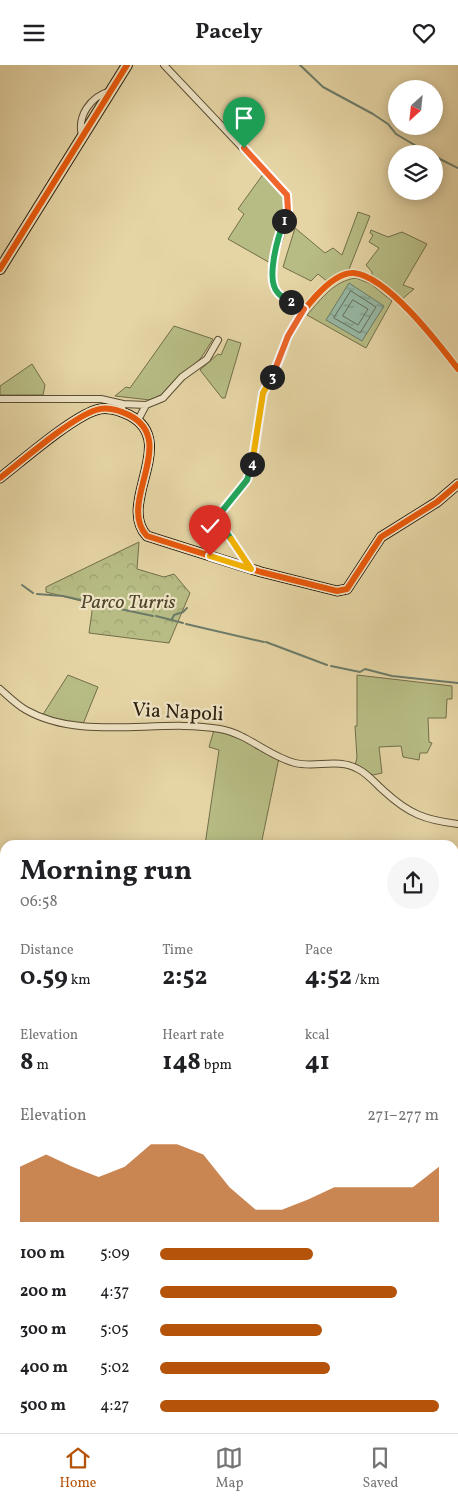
<!DOCTYPE html>
<meta charset="utf-8">
<style>
body{margin:0;font-family:Vollkorn,serif;background:#f6f6f6;color:#202124;height:100vh;display:flex;flex-direction:column;font-size:19px;white-space:nowrap}
*{box-sizing:border-box;margin:0}
p{font-size:16px;color:#757577}
.icon{flex:none;width:28px;height:28px;fill:none;stroke:currentColor;stroke-width:2;stroke-linecap:round;stroke-linejoin:round}
.map{position:relative;flex:1;overflow:hidden}
.details{position:absolute;left:0px;top:775px;width:459px;height:594px;display:flex;flex-direction:column;background:#fff;border-radius:15px 15px 0 0;box-shadow:0 2px 12px #0003}
.details>*{flex:none}
.needle{width:32px;rotate:207deg}
.controls{position:absolute;left:388px;top:15px;display:grid;gap:10px}
.controls a{display:grid;place-items:center;width:55px;height:55px;border-radius:50%;background:#fff;box-shadow:0 2px 12px #0003;font-size:25px}
.pin{position:absolute;display:grid;place-items:center;width:42px;height:42px;color:#fff;margin:-51px -21px;border-radius:50% 50% 50% 0;rotate:-45deg;box-shadow:0 0 5px #0007}
.pin .icon{rotate:45deg}
.km{position:absolute;width:25px;height:25px;margin:-12px;border-radius:50%;background:#222;color:#fff;font-size:14px;line-height:25px;text-align:center}
.round{display:grid;place-items:center;flex:none;width:52px;height:52px;border-radius:26px;background:#f6f6f6}
.summary{display:flex;align-items:center;justify-content:space-between;height:85px;padding:0 20px}
h1{font-size:28px;font-weight:700;line-height:38px}
.metrics{display:grid;grid-template-columns:repeat(3,1fr);gap:8px;height:85px;padding:5px 20px}
.metrics div{display:grid;align-content:center}
.metrics b{font-size:25px;font-weight:700}
.metrics small{font-size:14px;font-weight:400}
.metrics p{font-size:14px}
.chart{height:140px;padding:10px 20px}
.chart p{display:flex;justify-content:space-between}
.chart svg{width:100%;height:90px;margin-top:5px;fill:#b45309;opacity:.7}
ul{padding:0 20px;list-style:none;font-size:16px}
li{display:grid;grid-template-columns:80px 60px 1fr;align-items:center;height:38px}
li i{height:12px;border-radius:6px;background:#b45309}
header{display:flex;justify-content:space-between;align-items:center;height:65px;padding:0 20px;background:#fff;font-size:22px;font-weight:700}
.tab-bar{display:flex;justify-content:space-around;align-items:center;height:70px;border-top:1px solid #e0e0e0;background:#fff;font-size:14px;color:#757577}
.tab-bar a{display:grid;justify-items:center;gap:2px}
.tab-bar .active{color:#b45309}
.map>svg:first-child{display:block}
.grass{fill:#b7bc84;stroke:#726e49}
.park{fill:url(#park-crowns);stroke:#726e49}
.water{fill:url(#water-ripples);stroke:#6c7b69}
.lines{fill:none;stroke-linecap:round;stroke-linejoin:round}
.shore{stroke:#626c5a;stroke-width:1}
.stream{stroke:#6c7b69;stroke-width:2}
.street-casing{stroke:#5b4d34;stroke-width:8}
.secondary-casing{stroke:#2d200e;stroke-width:11}
.primary-casing{stroke:#2d200e;stroke-width:12}
.street{stroke:#eee3c4;stroke-width:6}
.secondary{stroke:#eee3c4;stroke-width:9}
.primary{stroke:#e5d4a4;stroke-width:10}
.cycleway-casing{stroke:#eee3c4;stroke-width:9}
.cycleway{stroke:#e8590c;stroke-width:6}
.split-1-casing{stroke:#fff;stroke-width:10}
.split-2-casing{stroke:#fff;stroke-width:10}
.split-3-casing{stroke:#fff;stroke-width:10}
.split-4-casing{stroke:#fff;stroke-width:10}
.split-5-casing{stroke:#fff;stroke-width:10}
.split-6-casing{stroke:#fff;stroke-width:10}
.split-1{stroke:#f0652b;stroke-width:6}
.split-2{stroke:#22a559;stroke-width:6}
.split-3{stroke:#f0652b;stroke-width:6}
.split-4{stroke:#f5b400;stroke-width:6}
.split-5{stroke:#22a559;stroke-width:6}
.split-6{stroke:#f5b400;stroke-width:6}
.labels{text-anchor:middle;dominant-baseline:central;stroke-width:4.5;stroke-linejoin:round;paint-order:stroke}
.park-label{font-size:20px;font-style:italic;fill:#50472c;stroke:#eee3c4}
.street-label{font-size:20px;fill:#2d200e;stroke:#eee3c4}
</style>
<header><svg class="icon" aria-label="menu" viewBox="0 0 24 24"><path d="M4 6h16M4 12h16M4 18h16"/></svg>Pacely<svg class="icon" aria-label="heart" viewBox="0 0 24 24"><path d="M12 20l-8-8c-3-5 5-10 8-4 3-6 11-1 8 4z"/></svg></header>
<div class="map">
<svg width="458" height="1368" viewBox="0 0 458 1368">
<defs>
<pattern id="park-crowns" width="20" height="18" patternUnits="userSpaceOnUse" patternTransform="scale(1.25)"><rect width="20" height="18" fill="#b7bc84"/><path d="M2 6a3 3 0 1 1 6 0M12 15a3 3 0 1 1 6 0" fill="none" stroke="#9ea171"/></pattern>
<pattern id="water-ripples" width="26" height="14" patternUnits="userSpaceOnUse" patternTransform="scale(1.25)"><rect width="26" height="14" fill="#96b8a5"/><path d="M2 4q2-2 4 0t4 0M15 11q2-2 4 0t4 0" fill="none" stroke="#7b9585"/></pattern>
</defs>
<rect width="100%" height="100%" fill="#e5d4a4"/>
<filter id="stains"><feTurbulence type="fractalNoise" baseFrequency=".004" numOctaves="4"/><feColorMatrix values="0 0 0 0 .2 0 0 0 0 .09 0 0 0 0 .02 0 0 0 .5 -.17"/></filter>
<radialGradient id="worn" r=".72"><stop offset=".6" stop-color="#630" stop-opacity="0"/><stop offset="1" stop-color="#630" stop-opacity=".3"/></radialGradient>
<path class="grass" d="M 264,108 L 287,132 L 287,147 L 272,199 L 228,174 L 244,149 L 238,144 Z
M 358,147 L 370,151 L 348,207 L 328,217 L 318,209 L 311,216 L 283,202 L 295,163 L 325,188 L 333,183 L 342,190 Z
M 371,165 L 388,172 L 402,167 L 427,179 L 403,220 L 414,224 L 401,235 L 372,213 L 372,207 L 366,200 L 379,183 L 369,177 L 373,170 L 370,168 Z
M 356,213 L 371,219 L 392,236 L 366,283 L 307,250 C 322,233 334,216 356,213 Z
M 174,261 L 213,274 L 201,293 L 161,330 L 150,335 L 115,331 L 126,322 L 130,323 Z
M 228,274 L 241,278 L 225,333 L 222,333 L 200,305 L 218,289 L 221,290 Z
M 32,299 L 45,320 L 43,330 L 0,330 L 0,321 Z
M 68,610 L 98,622 L 83,659 L 61,656 L 42,651 Z
M 357,610 L 452,621 L 452,634 L 447,634 L 446,653 L 428,653 L 429,677 L 432,678 L 427,688 L 420,688 L 419,695 L 403,692 L 401,681 L 379,682 L 382,708 L 373,710 L 355,700 L 357,693 L 355,661 L 357,661 Z
M 214,665 L 225,666 L 279,693 L 261,780 L 205,780 L 219,685 L 209,682 Z"/>
<path class="park" d="M 139,477 L 137,504 L 164,512 L 174,509 L 190,528 L 169,578 L 89,568 L 93,539 L 46,527 L 46,522 Z"/>
<path class="water" d="M 349,218 L 384,241 L 362,276 L 326,255 Z"/>
<g class="lines">
<path class="shore" d="M 351,226 L 376,242 L 360,268 L 334,253 Z
M 353,235 L 368,244 L 358,260 L 343,251 Z"/>
<path class="stream" d="M 300,0 L 323,22 L 373,49 L 388,59 L 396,69 L 430,89
M 434,91 L 458,103
M 22,520 L 33,528
M 37,529 L 63,531 L 94,538
M 97,539 L 153,551
M 156,551 L 183,558
M 172,554 L 174,550 L 183,547 L 187,543
M 186,559 L 264,577
M 266,577 L 327,600
M 331,601 L 360,607 L 365,604 L 392,611 L 458,618
M 454,933 L 458,933
M 0,954 L 5,954"/>
<g class="street-casing">
<path id="street" d="M 164,0 L 287,130 C 287,135 288,141 288,146 C 284,166 261,209 278,228 C 284,235 296,239 304,244
M 82,71 C 77,51 90,32 110,26
M 0,334 L 101,334 L 123,339
M 122,342 L 123,339 L 146,340
M 138,355 L 146,340 L 163,333 L 182,312 L 207,294 L 218,275
M 251,504 L 227,470 L 218,451 C 225,437 238,428 246,415 C 260,394 256,355 263,330 C 266,320 273,310 278,300 C 283,291 285,281 288,271 C 297,252 330,206 354,208 C 388,212 438,278 458,304
M 0,624 C 8,631 17,640 26,645 C 82,677 159,653 220,664 C 248,669 268,691 295,698 C 316,703 338,693 358,704 C 368,709 376,719 384,726 C 409,749 425,755 458,759
M 0,1137 L 5,1145
M 454,1186 L 458,1187"/>
</g>
<g class="secondary-casing">
<path id="secondary" d="M 0,413 C 23,395 71,353 96,345 C 107,341 119,345 129,350 C 180,376 116,438 147,471 L 261,507 L 337,526 L 347,524 L 381,472 L 437,437 L 458,419"/>
</g>
<g class="primary-casing">
<path id="primary" d="M 0,204 L 127,0"/>
</g>
<use href="#street" class="street"/>
<use href="#secondary" class="secondary"/>
<use href="#primary" class="primary"/>
<g class="cycleway-casing">
<path id="cycleway" d="M 0,204 L 127,0
M 0,413 C 23,395 71,353 96,345 C 107,341 119,345 129,350 C 180,376 116,438 147,471 L 261,507 L 337,526 L 347,524 L 381,472 L 437,437 L 458,419
M 251,504 L 227,470 L 218,451 C 225,437 238,428 246,415 C 260,394 256,355 263,330 C 266,320 273,310 278,300 C 283,291 285,281 288,271 C 297,252 330,206 354,208 C 388,212 438,278 458,304"/>
</g>
<use href="#cycleway" class="cycleway"/>
</g>
<g class="lines">
<g class="split-1-casing">
<path id="split-1" d="M 244,83 L 287,130 L 288,146 L 284,156"/>
</g>
<g class="split-2-casing">
<path id="split-2" d="M 284,156 C 278,172 265,215 278,228 C 281,232 287,234 291,237"/>
</g>
<g class="split-3-casing">
<path id="split-3" d="M 272,312 L 288,271 L 304,244 L 291,237"/>
</g>
<g class="split-4-casing">
<path id="split-4" d="M 252,399 L 263,328 L 272,312"/>
</g>
<g class="split-5-casing">
<path id="split-5" d="M 231,474 L 218,455 L 218,451 L 247,415 L 252,399"/>
</g>
<g class="split-6-casing">
<path id="split-6" d="M 210,491 L 251,504 L 231,474"/>
</g>
<use href="#split-1" class="split-1"/>
<use href="#split-2" class="split-2"/>
<use href="#split-3" class="split-3"/>
<use href="#split-4" class="split-4"/>
<use href="#split-5" class="split-5"/>
<use href="#split-6" class="split-6"/>
</g>
<g class="labels">
<g class="park-label">
<text x="128" y="538">Parco Turris</text>
</g>
<g class="street-label">
<text transform="translate(178 648) rotate(3)">Via Napoli</text>
</g>
</g>
<rect width="100%" height="100%" filter="url(#stains)"/>
<rect width="100%" height="100%" fill="url(#worn)"/>
</svg>
<div class="controls">
<a><svg class="needle" viewBox="-14 -14 28 28"><path d="M0-13l5 13h-10z" fill="#e53935"/><path d="M0 13l5-13h-10z" fill="#757577"/></svg></a>
<a><svg class="icon" aria-label="layers" viewBox="0 0 24 24"><path d="M12 4l9 5-9 5-9-5zM3 14l9 5 9-5"/></svg></a>
</div>
<div class="pin" style="left:244px;top:83px;background:#1e9e55"><svg class="icon" aria-label="arrive" viewBox="0 0 24 24"><path d="M6 21V4h12l-3 4 3 4H6"/></svg></div>
<div class="pin" style="left:210px;top:491px;background:#d93025"><svg class="icon" aria-label="check" viewBox="0 0 24 24"><path d="M5 12l5 5 9-10"/></svg></div>
<b class="km" style="left:284px;top:156px">1</b>
<b class="km" style="left:291px;top:237px">2</b>
<b class="km" style="left:272px;top:312px">3</b>
<b class="km" style="left:252px;top:399px">4</b>
<section class="details">
<div class="summary"><div><h1>Morning run</h1><p>06:58</p></div><a class="round"><svg class="icon" aria-label="share" viewBox="0 0 24 24"><path d="M12 15V3M7 8l5-5 5 5M5 13v7h14v-7"/></svg></a></div>
<div class="metrics">
<div><p>Distance</p><b>0.59<small> km</small></b></div>
<div><p>Time</p><b>2:52</b></div>
<div><p>Pace</p><b>4:52<small> /km</small></b></div>
</div>
<div class="metrics">
<div><p>Elevation</p><b>8<small> m</small></b></div>
<div><p>Heart rate</p><b>148<small> bpm</small></b></div>
<div><p>kcal</p><b>41</b></div>
</div>
<div class="chart"><p><span>Elevation</span>271–277 m</p>
<svg viewBox="0 0 160 44" preserveAspectRatio="none"><path d="M0 44V17L10 11L20 17L30 22L40 17L50 6L60 6L70 11L80 27L90 38L100 38L110 33L120 27L130 27L140 27L150 27L160 17V44z"/></svg>
</div>
<ul>
<li><b>100 m</b>5:09<i style="width:55%"></i></li>
<li><b>200 m</b>4:37<i style="width:85%"></i></li>
<li><b>300 m</b>5:05<i style="width:58%"></i></li>
<li><b>400 m</b>5:02<i style="width:61%"></i></li>
<li><b>500 m</b>4:27<i style="width:100%"></i></li>
</ul>
</section>
</div>
<nav class="tab-bar">
<a class="active"><svg class="icon" aria-label="home" viewBox="0 0 24 24"><path d="M3 11l9-7 9 7M6 9v11h12V9"/></svg>Home</a>
<a><svg class="icon" aria-label="map" viewBox="0 0 24 24"><path d="M3 6l6-2 6 2 6-2v14l-6 2-6-2-6 2zM9 4v14M15 6v14"/></svg>Map</a>
<a><svg class="icon" aria-label="saved" viewBox="0 0 24 24"><path d="M7 4h10v16l-5-4-5 4z"/></svg>Saved</a>
</nav>
